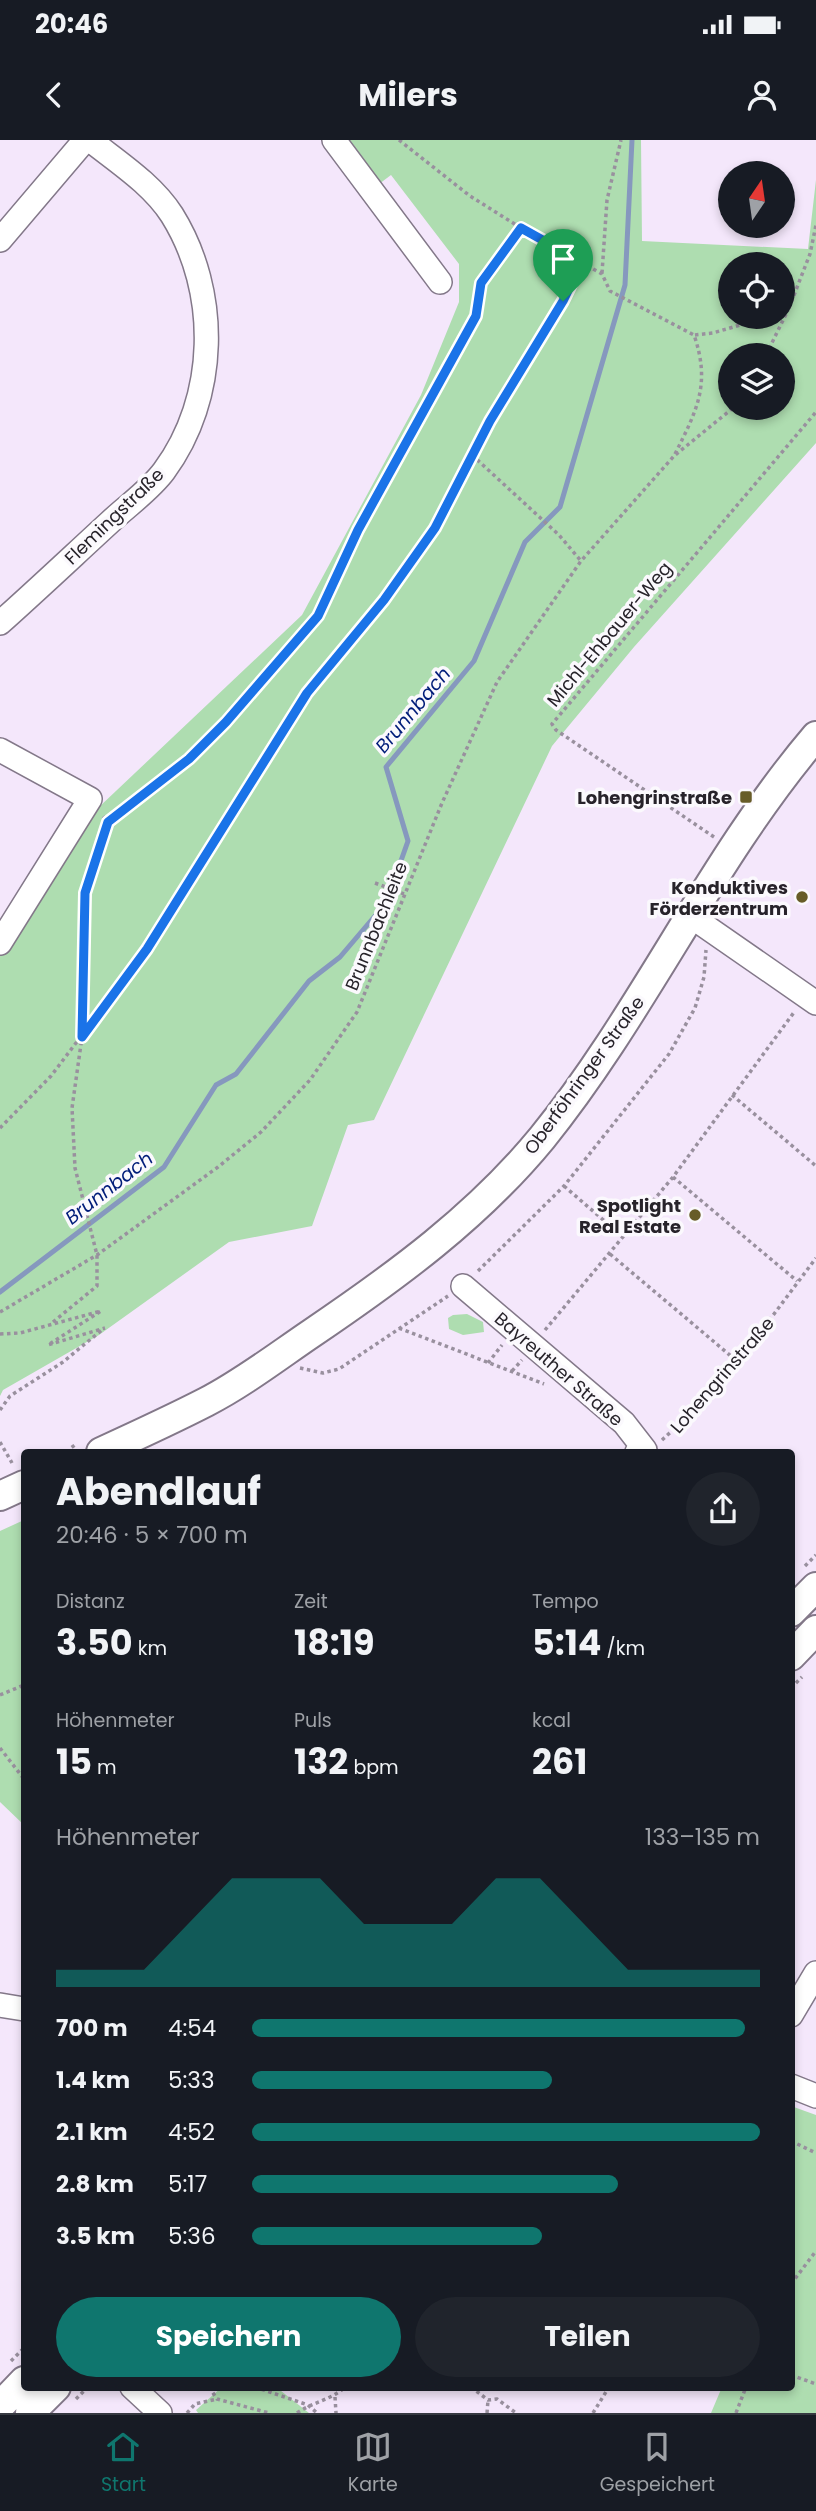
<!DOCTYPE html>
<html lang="de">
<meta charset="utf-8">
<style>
body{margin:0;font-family:Poppins,sans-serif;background:#20242c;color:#f1f3f6;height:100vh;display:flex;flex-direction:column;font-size:26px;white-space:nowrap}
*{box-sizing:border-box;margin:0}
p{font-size:23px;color:#9ea1a6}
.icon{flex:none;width:38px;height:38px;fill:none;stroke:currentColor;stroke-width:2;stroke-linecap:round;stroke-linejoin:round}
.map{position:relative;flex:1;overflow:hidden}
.drawer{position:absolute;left:21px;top:1309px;width:774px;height:942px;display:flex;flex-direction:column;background:#171b24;border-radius:7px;box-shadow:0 4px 10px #0003}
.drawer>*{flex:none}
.needle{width:46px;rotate:13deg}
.controls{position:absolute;left:718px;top:21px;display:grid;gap:14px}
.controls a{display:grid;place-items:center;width:77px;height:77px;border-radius:50%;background:#171b24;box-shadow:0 4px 10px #0003;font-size:35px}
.pin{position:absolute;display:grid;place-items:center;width:60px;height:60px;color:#fff;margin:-72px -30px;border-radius:50% 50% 50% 0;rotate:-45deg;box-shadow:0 0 7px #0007}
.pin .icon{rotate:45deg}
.round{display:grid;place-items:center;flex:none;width:74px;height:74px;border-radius:37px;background:#20242c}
.summary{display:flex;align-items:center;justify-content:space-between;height:119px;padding:0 35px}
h1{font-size:38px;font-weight:700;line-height:52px}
.stats{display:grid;grid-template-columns:repeat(3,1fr);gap:10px;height:119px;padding:7px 35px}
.stats div{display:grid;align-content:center}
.stats b{font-size:35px;font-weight:700}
.stats small{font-size:19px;font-weight:400}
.stats p{font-size:19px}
.chart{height:196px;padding:14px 35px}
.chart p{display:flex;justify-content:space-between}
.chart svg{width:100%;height:126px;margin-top:7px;fill:#0f766e;opacity:.7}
.button{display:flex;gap:14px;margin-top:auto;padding:14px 35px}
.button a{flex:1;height:80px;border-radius:42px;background:#0f766e;color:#fff;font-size:28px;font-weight:700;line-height:80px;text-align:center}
.button a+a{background:#20242c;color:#f1f3f6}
ul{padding:0 35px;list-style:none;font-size:23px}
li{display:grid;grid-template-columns:112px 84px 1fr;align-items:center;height:52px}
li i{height:18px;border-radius:9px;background:#0f766e}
.status{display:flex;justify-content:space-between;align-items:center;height:49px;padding:0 35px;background:#171b24;direction:ltr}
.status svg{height:19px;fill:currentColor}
header{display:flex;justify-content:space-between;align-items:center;height:91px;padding:0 35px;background:#171b24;font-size:32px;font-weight:700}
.tab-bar{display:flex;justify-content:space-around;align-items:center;height:98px;border-top:2px solid #363941;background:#171b24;font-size:19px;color:#9ea1a6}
.tab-bar a{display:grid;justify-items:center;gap:4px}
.tab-bar .active{color:#0f766e}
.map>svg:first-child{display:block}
.green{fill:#aeddb0;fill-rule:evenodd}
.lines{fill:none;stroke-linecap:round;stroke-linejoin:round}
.stream{stroke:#8698be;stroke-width:5}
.minor-casing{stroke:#837889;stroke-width:26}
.major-casing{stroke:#837889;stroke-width:32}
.path{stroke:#99909e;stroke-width:3.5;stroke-dasharray:3.5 3.5;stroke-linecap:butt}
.minor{stroke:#fff;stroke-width:23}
.major{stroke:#fff;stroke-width:28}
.route-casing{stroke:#fff;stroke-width:14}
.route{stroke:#1a73e8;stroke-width:9}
.poi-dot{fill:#675c28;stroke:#fbf9fd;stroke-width:2.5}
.labels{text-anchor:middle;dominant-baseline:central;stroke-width:7;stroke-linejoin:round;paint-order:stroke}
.street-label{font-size:18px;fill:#27232a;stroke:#fbf9fd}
.poi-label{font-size:18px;font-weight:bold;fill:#27232a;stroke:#fbf9fd;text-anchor:end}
.water-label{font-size:19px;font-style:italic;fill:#001c79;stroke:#fbf9fd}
</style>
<div class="status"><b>20:46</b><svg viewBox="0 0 49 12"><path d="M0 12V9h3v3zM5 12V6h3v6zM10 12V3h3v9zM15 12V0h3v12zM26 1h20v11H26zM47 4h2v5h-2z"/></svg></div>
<header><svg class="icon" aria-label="back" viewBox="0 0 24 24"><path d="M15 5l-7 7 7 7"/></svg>Milers<svg class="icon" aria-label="person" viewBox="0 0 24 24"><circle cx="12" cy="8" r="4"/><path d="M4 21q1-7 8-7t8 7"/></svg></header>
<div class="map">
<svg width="816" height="2273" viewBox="0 0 816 2273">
<rect width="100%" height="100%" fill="#f4e7fb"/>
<path class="green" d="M 346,0 L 641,0 L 642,101 L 808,109 L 816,40 L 816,303 L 634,507 L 552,606 L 374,980 L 348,985 L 312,1086 L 229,1102 L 99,1195 L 3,1250 L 0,1256 L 0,815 L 98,668 L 302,475 L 421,255 L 459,162 L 459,124 L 391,35 L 379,44 ZM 730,124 L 782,124 L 782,177 L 730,177 ZM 730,215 L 782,215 L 782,268 L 730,268 Z
M 467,1174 L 483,1182 L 484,1192 L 463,1195 L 449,1189 L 448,1178 L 453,1175 Z
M 24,1380 L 24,1685 L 0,1662 L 0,1391 Z
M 791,1966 L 816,1975 L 816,2273 L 711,2273 L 722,2247 L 791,2247 Z
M 222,2247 L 276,2247 L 309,2273 L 198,2273 L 196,2270 Z"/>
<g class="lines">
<path class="stream" d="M 0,1152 L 164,1027 L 216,945 L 236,934 L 309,841 L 340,817 L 386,763 L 408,701 L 386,627 L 474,521 L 525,402 L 560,367 L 625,145 L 632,0"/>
<g class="minor-casing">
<path id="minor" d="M 334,0 L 440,142
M 0,100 L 85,0
M 0,483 C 37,450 73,416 110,382 C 127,366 150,350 164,331 C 218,258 220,152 172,75 C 152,44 119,23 90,0
M 0,610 L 90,659 L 0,803
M 692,777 L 816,863
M 463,1146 L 624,1283 L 645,1310 L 637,1312
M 0,1865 L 24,1869
M 791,1875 L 816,1833
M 791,1946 L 816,1956
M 132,2247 L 160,2273"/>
</g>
<g class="major-casing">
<path id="major" d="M 101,1312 C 136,1296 171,1280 206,1262 C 243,1243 278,1216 312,1193 C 396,1136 477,1077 542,998 C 644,872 711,719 816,596
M 0,1356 L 24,1345
M 791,1472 L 816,1447
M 791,1516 L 816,1490
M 0,2266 L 24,2241
M 30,2273 L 56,2247"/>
</g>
<path class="path" d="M 399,0 L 470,56 L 521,88
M 602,133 L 607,60 L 621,0
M 782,171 L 789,168 L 810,114 L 816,85
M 766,215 L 788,170
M 675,314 C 697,270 711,244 694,195 L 713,193 L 767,177
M 472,315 L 559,395 L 581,421
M 108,682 L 189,619 L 226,582 L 318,476 L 358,390 L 476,176 L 481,143 L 521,88 L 602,134 L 610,151 L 694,195
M 714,697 L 556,590 L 552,584 L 816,272
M 375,743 L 404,754
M 732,955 L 816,1026
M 0,988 L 51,936 L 147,809 L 308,553 L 384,460 L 435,388 L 490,281 L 563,161 L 582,122
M 673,1037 L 797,1141
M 564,1046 L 623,1097
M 610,1114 L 738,1222
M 478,1131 L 564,1046 L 669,914 L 695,868 L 704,837 L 706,810
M 0,1172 L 97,1115 L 218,1027 L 261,992 L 310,940 L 357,872 L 442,663 L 497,542 L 581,421 L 674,316 L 733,268
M 53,1182 L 97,1146 L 97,1115 L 75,1028 L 72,968 L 82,897 L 85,753 L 108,682 L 102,675
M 399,1188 L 544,1244
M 545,1190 L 673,1037 L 795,871
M 0,1194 L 20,1193 L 101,1171 L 48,1205 L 105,1188
M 488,1223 L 502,1205
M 300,1228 L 323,1233 L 339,1229 L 448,1156
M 512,1231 L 522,1220
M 0,1270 L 10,1256 L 63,1222 L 103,1189
M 662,1300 L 698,1267 L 738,1222 L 816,1118
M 0,1302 L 12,1323
M 72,1305 L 77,1312
M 805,1426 L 816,1415
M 791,1548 L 802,1537
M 0,1555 L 24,1545
M 0,1608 L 24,1639
M 791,2001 L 816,2013
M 791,2144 L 816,2111
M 11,2221 L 24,2208
M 791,2235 L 816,2244
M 209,2247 L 217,2259 L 269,2273
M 255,2247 L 308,2265 L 317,2273
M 365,2247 L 368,2250
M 471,2247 L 488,2260 L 497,2259 L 516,2273
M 335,2257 L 336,2273
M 76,2259 L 88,2247
M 187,2273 L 195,2264 L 217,2259
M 297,2273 C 313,2262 331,2260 345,2247
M 487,2273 L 488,2260
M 593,2273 L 609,2247
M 736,2273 L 746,2247"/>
<use href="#minor" class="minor"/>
<use href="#major" class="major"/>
</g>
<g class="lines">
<g class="route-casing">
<path id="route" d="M 521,88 L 582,122 L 563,161 L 490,281 L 435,388 L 384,460 L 307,553 L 147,809 L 82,897 L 85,753 L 108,682 L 189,619 L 226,582 L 318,476 L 358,390 L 476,176 L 481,143 Z"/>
</g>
<use href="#route" class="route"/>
</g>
<g class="poi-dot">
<rect x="739" y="650" width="14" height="14" rx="3.5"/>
<circle cx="802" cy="757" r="7"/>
<circle cx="695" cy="1075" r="7"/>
</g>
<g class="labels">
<g class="street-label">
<text transform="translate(114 376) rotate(-44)">Flemingstraße</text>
<text transform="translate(609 494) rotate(-50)">Michl-Ehbauer-Weg</text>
<text transform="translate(376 786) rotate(-68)">Brunnbachleite</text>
<text transform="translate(584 935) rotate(-54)">Oberföhringer Straße</text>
<text transform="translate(559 1229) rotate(41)">Bayreuther Straße</text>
<text transform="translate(722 1235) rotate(-49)">Lohengrinstraße</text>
</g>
<g class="poi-label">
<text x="732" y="657">Lohengrinstraße</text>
<text x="788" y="747">Konduktives<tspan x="788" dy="21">Förderzentrum</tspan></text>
<text x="681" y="1065">Spotlight<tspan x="681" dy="21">Real Estate</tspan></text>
</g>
<g class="water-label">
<text transform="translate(413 570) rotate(-50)">Brunnbach</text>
<text transform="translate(109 1048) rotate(-38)">Brunnbach</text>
</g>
</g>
</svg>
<div class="controls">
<a><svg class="needle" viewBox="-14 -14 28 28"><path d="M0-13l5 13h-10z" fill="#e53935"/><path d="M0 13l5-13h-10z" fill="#9ea1a6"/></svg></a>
<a><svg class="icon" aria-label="locate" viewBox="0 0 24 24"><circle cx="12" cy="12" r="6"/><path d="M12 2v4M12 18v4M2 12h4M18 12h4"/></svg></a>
<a><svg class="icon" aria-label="layers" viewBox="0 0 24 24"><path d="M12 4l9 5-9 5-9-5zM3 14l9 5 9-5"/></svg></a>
</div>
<div class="pin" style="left:563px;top:161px;background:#1e9e55"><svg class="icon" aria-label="arrive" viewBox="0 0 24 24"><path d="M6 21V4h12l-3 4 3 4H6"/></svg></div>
<section class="drawer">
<div class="summary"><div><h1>Abendlauf</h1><p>20:46 · 5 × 700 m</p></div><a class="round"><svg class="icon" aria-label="share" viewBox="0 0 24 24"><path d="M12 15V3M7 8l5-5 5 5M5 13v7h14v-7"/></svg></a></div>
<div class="stats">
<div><p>Distanz</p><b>3.50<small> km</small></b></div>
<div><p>Zeit</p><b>18:19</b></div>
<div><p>Tempo</p><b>5:14<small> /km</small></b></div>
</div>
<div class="stats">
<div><p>Höhenmeter</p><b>15<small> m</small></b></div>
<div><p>Puls</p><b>132<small> bpm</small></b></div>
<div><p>kcal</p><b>261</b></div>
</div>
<div class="chart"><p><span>Höhenmeter</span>133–135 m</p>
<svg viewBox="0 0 160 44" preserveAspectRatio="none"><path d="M0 44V38L10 38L20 38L30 22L40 6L50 6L60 6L70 22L80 22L90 22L100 6L110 6L120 22L130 38L140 38L150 38L160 38V44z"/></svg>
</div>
<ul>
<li><b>700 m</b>4:54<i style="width:97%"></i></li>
<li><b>1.4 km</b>5:33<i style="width:59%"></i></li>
<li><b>2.1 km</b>4:52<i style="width:100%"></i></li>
<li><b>2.8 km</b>5:17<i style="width:72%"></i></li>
<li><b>3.5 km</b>5:36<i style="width:57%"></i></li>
</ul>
<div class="button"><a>Speichern</a><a>Teilen</a></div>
</section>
</div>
<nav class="tab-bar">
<a class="active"><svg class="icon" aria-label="home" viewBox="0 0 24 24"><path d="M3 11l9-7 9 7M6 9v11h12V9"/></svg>Start</a>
<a><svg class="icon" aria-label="map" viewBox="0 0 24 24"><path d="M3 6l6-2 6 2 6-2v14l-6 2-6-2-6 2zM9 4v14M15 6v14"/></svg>Karte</a>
<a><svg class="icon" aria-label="saved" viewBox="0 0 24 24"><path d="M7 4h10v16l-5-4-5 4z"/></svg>Gespeichert</a>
</nav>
